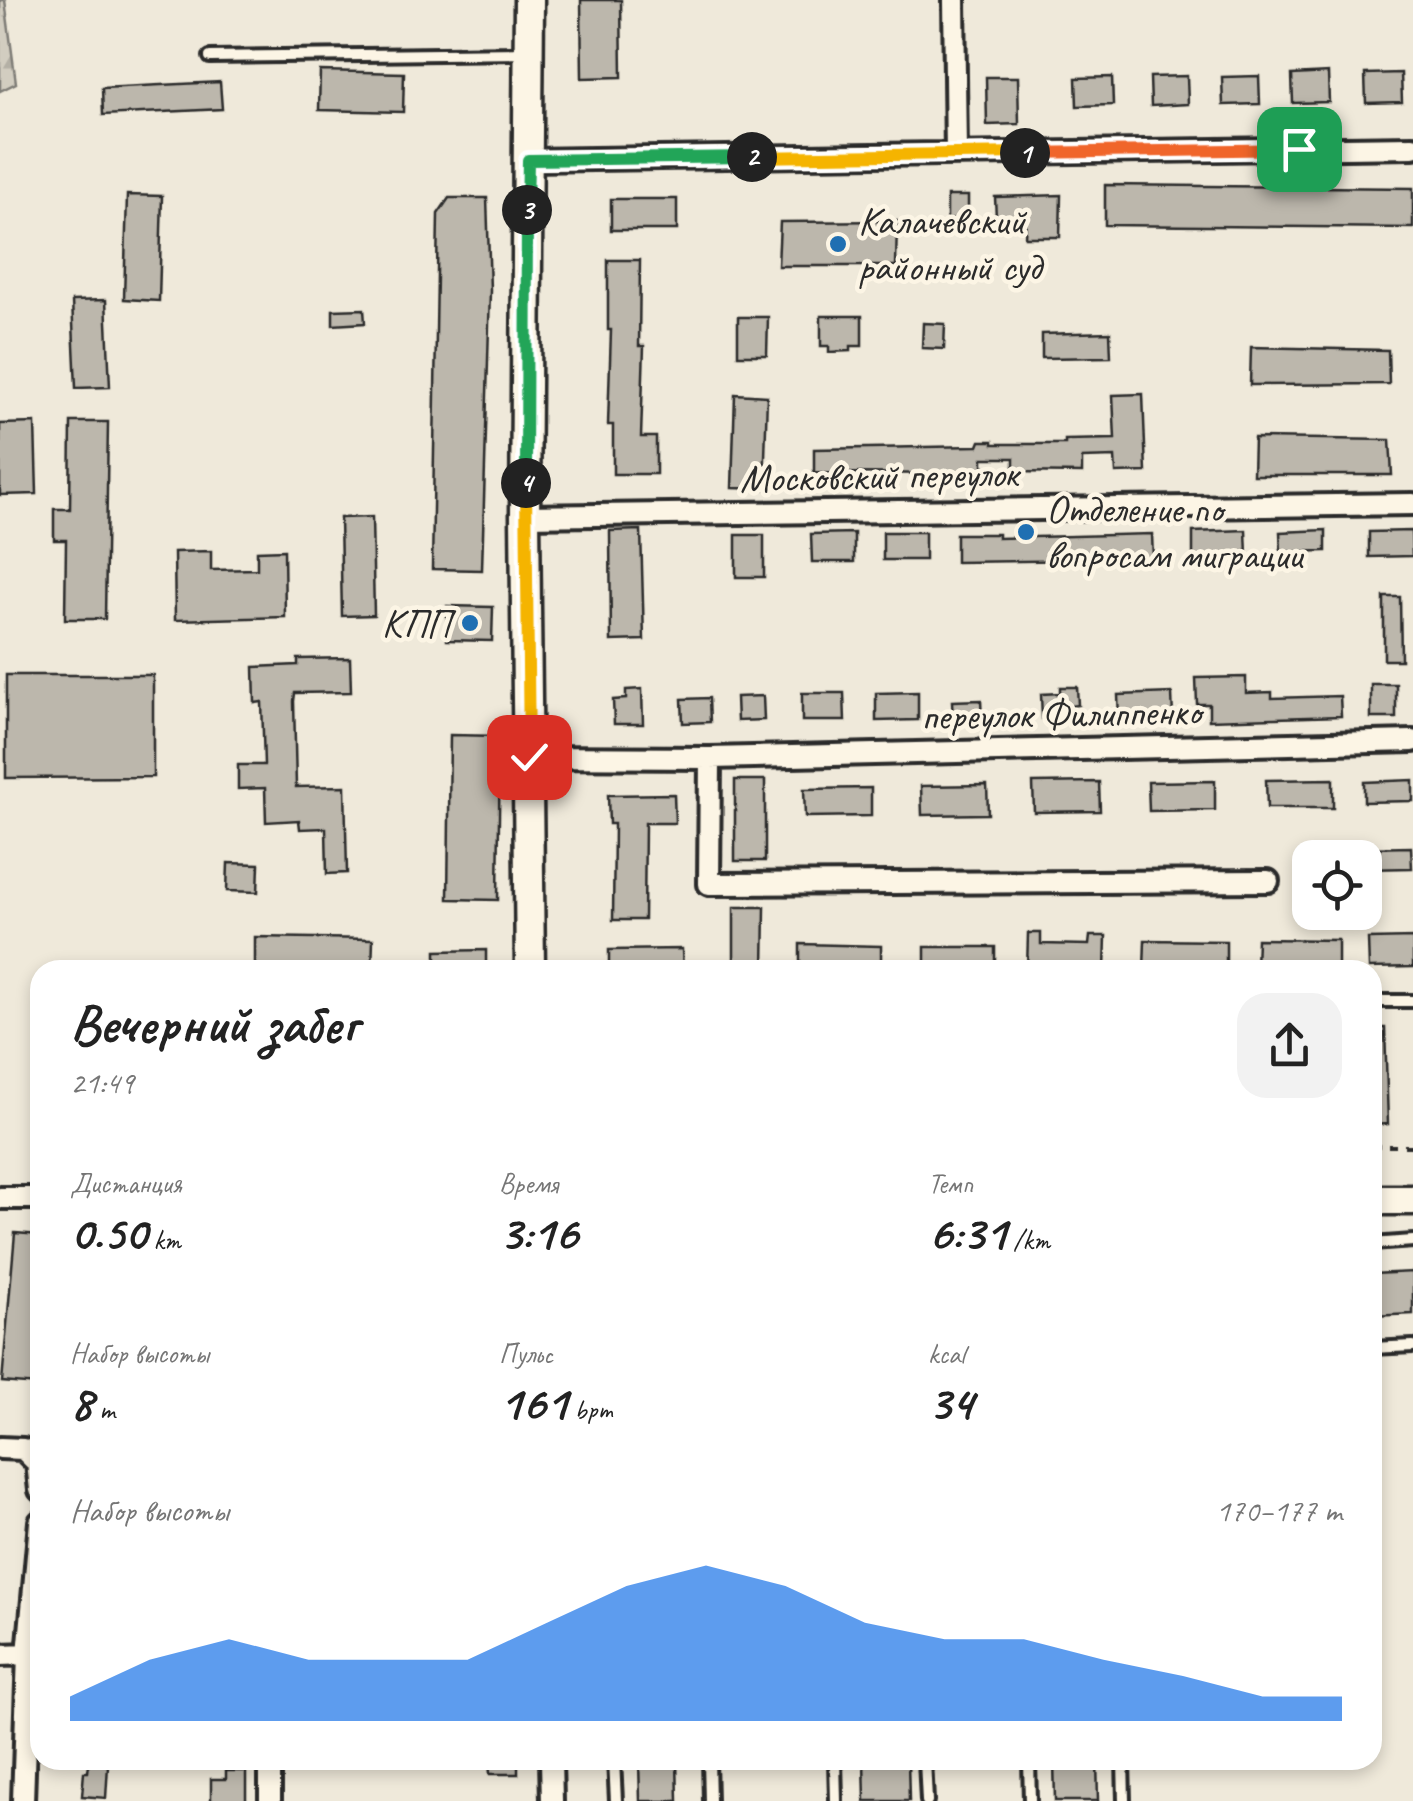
<!DOCTYPE html>
<html lang="ru">
<meta charset="utf-8">
<style>
body{margin:0;font-family:Caveat,sans-serif;background:#f2f2f2;color:#222;height:100vh;display:flex;flex-direction:column;font-size:38px;white-space:nowrap}
*{box-sizing:border-box;margin:0}
p{font-size:32px;color:#767676}
.icon{flex:none;width:55px;height:55px;fill:none;stroke:currentColor;stroke-width:2;stroke-linecap:round;stroke-linejoin:round}
.map{position:relative;flex:1;overflow:hidden}
.sheet{position:absolute;left:30px;top:960px;width:1352px;height:810px;display:flex;flex-direction:column;background:#fff;border-radius:30px;box-shadow:0 5px 15px #0003}
.sheet>*{flex:none}
.fabs{position:absolute;left:1292px;top:840px;display:grid;gap:20px}
.fabs a{display:grid;place-items:center;width:90px;height:90px;border-radius:20px;background:#fff;box-shadow:0 5px 15px #0003;font-size:50px}
.pin{position:absolute;display:grid;place-items:center;width:85px;height:85px;color:#fff;margin:-42px;border-radius:20px;box-shadow:0 5px 15px #0006}
.km{position:absolute;width:50px;height:50px;margin:-25px;border-radius:50%;background:#222;color:#fff;font-size:28px;line-height:50px;text-align:center}
.round{display:grid;place-items:center;flex:none;width:105px;height:105px;border-radius:30px;background:#f2f2f2}
.summary{display:flex;align-items:center;justify-content:space-between;height:170px;padding:0 40px}
h1{font-size:55px;font-weight:700;line-height:75px}
.figures{display:grid;grid-template-columns:repeat(3,1fr);gap:15px;height:170px;padding:10px 40px}
.figures div{display:grid;align-content:center}
.figures b{font-size:50px;font-weight:700}
.figures small{font-size:28px;font-weight:400}
.figures p{font-size:28px}
.chart{height:280px;padding:20px 40px}
.chart p{display:flex;justify-content:space-between}
.chart svg{width:100%;height:180px;margin-top:10px;fill:#1a73e8;opacity:.7}
.map>svg:first-child{display:block}
.forest{fill:url(#forest-firs);stroke:#7e7c76;stroke-width:2.5}
.building{fill:#bcb7ac;stroke:#2b2b2b;stroke-width:2.5}
.lines{fill:none;stroke-linecap:round;stroke-linejoin:round}
.lane-casing{stroke:#2b2b2b;stroke-width:18}
.street-casing{stroke:#2b2b2b;stroke-width:28}
.secondary-casing{stroke:#2b2b2b;stroke-width:35}
.path{stroke:#2b2b2b;stroke-width:4;stroke-dasharray:8 8;stroke-linecap:butt}
.lane{stroke:#fcf5e5;stroke-width:10}
.street{stroke:#fcf5e5;stroke-width:20}
.secondary{stroke:#fcf5e5;stroke-width:28}
.split-1-casing{stroke:#fff;stroke-width:20}
.split-2-casing{stroke:#fff;stroke-width:20}
.split-3-casing{stroke:#fff;stroke-width:20}
.split-4-casing{stroke:#fff;stroke-width:20}
.split-5-casing{stroke:#fff;stroke-width:20}
.split-1{stroke:#f0652b;stroke-width:12}
.split-2{stroke:#f5b400;stroke-width:12}
.split-3{stroke:#22a559;stroke-width:12}
.split-4{stroke:#22a559;stroke-width:12}
.split-5{stroke:#f5b400;stroke-width:12}
.poi-dot{fill:#1f6fb2;stroke:#fcf5e5;stroke-width:4}
.labels{text-anchor:middle;dominant-baseline:central;stroke-width:9;stroke-linejoin:round;paint-order:stroke}
.poi-label{font-size:40px;fill:#2b2b2b;stroke:#fcf5e5;text-anchor:start}
.street-label{font-size:40px;fill:#2b2b2b;stroke:#fcf5e5}
</style>
<div class="map">
<svg width="1413" height="1801" viewBox="0 0 1413 1801">
<defs>
<pattern id="forest-firs" width="22" height="20" patternUnits="userSpaceOnUse" patternTransform="scale(2.5)"><rect width="22" height="20" fill="#d2cdc0"/><path d="M5 1l3.5 6h-7zM16 11l3.5 6h-7z" fill="#b4b0a5"/></pattern>
</defs>
<rect width="100%" height="100%" fill="#efe9da"/>
<filter id="ink" filterUnits="userSpaceOnUse"><feTurbulence type="fractalNoise" baseFrequency=".01" numOctaves="2"/><feDisplacementMap in="SourceGraphic" scale="20" xChannelSelector="R" yChannelSelector="G"/><feConvolveMatrix kernelMatrix="1 2 1 2 8 2 1 2 1" color-interpolation-filters="sRGB"/></filter>
<g filter="url(#ink)">
<path class="forest" d="M 0,0 L 5,0 L 16,83 L 0,91 Z"/>
<path class="building" d="M 581,0 L 621,0 L 622,77 L 582,78 Z
M 320,71 L 404,73 L 403,112 L 319,110 Z
M 1328,73 L 1329,102 L 1293,103 L 1292,75 Z
M 1401,73 L 1402,102 L 1366,103 L 1365,74 Z
M 1187,76 L 1188,104 L 1151,106 L 1150,77 Z
M 1259,76 L 1260,104 L 1223,105 L 1222,77 Z
M 986,77 L 1018,77 L 1019,124 L 987,125 Z
M 1112,77 L 1113,105 L 1077,106 L 1076,78 Z
M 220,82 L 222,109 L 103,115 L 102,88 Z
M 1105,185 L 1413,188 L 1413,228 L 1105,225 Z
M 127,195 L 162,196 L 159,301 L 124,299 Z
M 1061,195 L 1060,237 L 1025,237 L 1026,218 L 996,218 L 995,197 Z
M 947,196 L 968,196 L 968,219 L 947,220 Z
M 449,198 L 487,198 L 490,290 L 482,570 L 432,569 L 438,214 Z
M 611,199 L 677,199 L 677,230 L 611,230 Z
M 897,221 L 896,266 L 778,266 L 780,222 Z
M 608,260 L 640,260 L 639,346 L 644,346 L 641,437 L 656,437 L 656,474 L 613,474 L 613,425 L 608,425 L 611,330 L 608,330 Z
M 106,300 L 110,387 L 76,388 L 72,301 Z
M 364,309 L 365,323 L 333,325 L 333,310 Z
M 821,316 L 862,316 L 862,346 L 851,346 L 851,351 L 829,352 L 829,346 L 821,346 Z
M 738,317 L 768,317 L 767,355 L 738,355 Z
M 923,323 L 945,324 L 944,349 L 922,348 Z
M 1110,332 L 1111,357 L 1042,358 L 1042,334 Z
M 1251,347 L 1388,350 L 1389,384 L 1250,385 Z
M 735,394 L 767,396 L 764,489 L 732,488 Z
M 1143,394 L 1146,472 L 1116,473 L 1115,457 L 1082,458 L 1082,473 L 1014,472 L 1014,458 L 983,458 L 983,474 L 814,473 L 814,449 L 978,446 L 980,441 L 993,441 L 993,444 L 1065,444 L 1065,440 L 1115,439 L 1113,395 Z
M 71,422 L 108,422 L 105,619 L 65,619 L 66,540 L 54,540 L 54,509 L 70,509 Z
M 35,423 L 37,494 L 0,495 L 0,424 Z
M 1254,438 L 1390,440 L 1392,475 L 1253,475 Z
M 372,517 L 374,615 L 342,616 L 340,518 Z
M 641,530 L 644,640 L 611,641 L 610,531 Z
M 1246,530 L 1247,555 L 1193,557 L 1193,532 Z
M 1326,530 L 1326,551 L 1281,552 L 1280,532 Z
M 1411,531 L 1412,556 L 1369,557 L 1369,532 Z
M 883,532 L 925,532 L 925,560 L 883,560 Z
M 854,533 L 854,562 L 812,562 L 811,534 Z
M 956,534 L 998,534 L 998,538 L 1152,534 L 1153,559 L 956,562 Z
M 736,535 L 764,535 L 764,577 L 736,577 Z
M 284,550 L 285,617 L 175,620 L 174,552 L 211,551 L 211,570 L 257,569 L 257,551 Z
M 1384,597 L 1400,597 L 1401,660 L 1384,660 Z
M 447,606 L 493,607 L 492,641 L 447,640 Z
M 350,658 L 351,692 L 295,693 L 294,701 L 296,787 L 345,786 L 347,873 L 327,874 L 326,828 L 300,829 L 299,820 L 266,822 L 265,788 L 238,789 L 238,765 L 264,765 L 262,702 L 255,703 L 254,667 L 298,665 L 298,659 Z
M 6,675 L 153,675 L 153,777 L 6,778 Z
M 1246,677 L 1246,693 L 1272,692 L 1272,698 L 1340,696 L 1341,716 L 1209,720 L 1209,704 L 1197,704 L 1196,678 Z
M 1371,684 L 1396,684 L 1396,718 L 1371,718 Z
M 1060,687 L 1077,687 L 1078,705 L 1069,706 L 1070,718 L 1042,719 L 1041,694 L 1060,693 Z
M 642,689 L 643,724 L 614,724 L 613,700 L 626,699 L 626,690 Z
M 918,692 L 918,720 L 876,721 L 876,693 Z
M 802,693 L 844,693 L 845,721 L 802,721 Z
M 1172,693 L 1173,718 L 1119,720 L 1118,695 Z
M 763,696 L 764,720 L 737,721 L 736,697 Z
M 709,698 L 710,722 L 683,723 L 682,699 Z
M 981,700 L 982,721 L 953,722 L 952,701 Z
M 450,735 L 500,736 L 498,900 L 448,899 Z
M 1333,779 L 1333,808 L 1267,808 L 1266,780 Z
M 735,780 L 765,780 L 765,861 L 735,861 Z
M 1413,780 L 1413,801 L 1364,802 L 1364,782 Z
M 1215,781 L 1215,810 L 1149,811 L 1148,782 Z
M 1099,782 L 1100,811 L 1034,812 L 1033,783 Z
M 987,785 L 988,814 L 922,815 L 921,786 Z
M 871,788 L 871,816 L 805,817 L 804,789 Z
M 674,794 L 675,823 L 645,823 L 644,920 L 613,920 L 614,824 L 609,824 L 608,795 Z
M 1411,847 L 1412,868 L 1365,869 L 1365,848 Z
M 228,863 L 259,864 L 258,892 L 227,891 Z
M 734,907 L 765,907 L 764,970 L 734,970 Z
M 1028,933 L 1041,933 L 1041,944 L 1089,945 L 1090,936 L 1106,936 L 1105,970 L 1027,970 Z
M 255,937 L 373,939 L 372,970 L 255,970 Z
M 1413,938 L 1413,967 L 1369,968 L 1368,939 Z
M 1257,939 L 1338,940 L 1338,970 L 1256,968 Z
M 1145,940 L 1226,941 L 1226,970 L 1144,970 Z
M 800,944 L 881,946 L 881,970 L 800,970 Z
M 925,947 L 995,947 L 995,970 L 925,970 Z
M 682,949 L 683,970 L 609,970 L 609,950 Z
M 486,950 L 486,970 L 436,970 L 436,951 Z
M 1372,1028 L 1385,1028 L 1388,1124 L 1372,1125 Z
M 15,1233 L 40,1235 L 38,1385 L 2,1382 Z
M 1413,1272 L 1413,1314 L 1372,1316 L 1372,1274 Z
M 489,1760 L 518,1760 L 518,1774 L 490,1774 Z
M 639,1760 L 677,1760 L 678,1801 L 640,1801 Z
M 864,1760 L 908,1760 L 909,1801 L 865,1801 Z
M 1054,1760 L 1097,1760 L 1098,1801 L 1055,1801 Z
M 89,1764 L 108,1765 L 106,1798 L 82,1796 L 84,1772 L 88,1772 Z
M 226,1771 L 246,1771 L 246,1801 L 211,1801 L 211,1779 L 226,1779 Z"/>
<g class="lines">
<g class="lane-casing">
<path id="lane" d="M 210,57 L 528,53
M 1372,1001 L 1413,1001
M 1372,1244 L 1413,1241
M 1372,1348 L 1413,1346
M 614,1760 L 616,1801
M 709,1760 L 710,1801
M 835,1760 L 836,1801
M 925,1760 L 927,1801
M 1029,1760 L 1030,1801
M 1123,1760 L 1124,1801"/>
</g>
<g class="street-casing">
<path id="street" d="M 954,0 L 956,154
M 528,160 L 1413,147
M 525,516 L 1413,504
M 529,757 L 710,758 L 1413,741
M 710,758 L 709,884 L 1268,881
M 0,1198 L 40,1198
M 0,1448 L 23,1449 L 37,1463 L 40,1490
M 0,1655 L 28,1654
M 551,1760 L 552,1801
M 23,1801 L 28,1654 L 40,1522
M 270,1801 L 270,1760"/>
</g>
<g class="secondary-casing">
<path id="secondary" d="M 529,0 L 525,516 L 530,970
M 1372,1200 L 1413,1200"/>
</g>
<path class="path" d="M 1372,1146 L 1413,1146"/>
<use href="#lane" class="lane"/>
<use href="#street" class="street"/>
<use href="#secondary" class="secondary"/>
</g>
</g>
<g class="lines" filter="url(#ink)">
<g class="split-1-casing">
<path id="split-1" d="M 1025,153 L 1299,149"/>
</g>
<g class="split-2-casing">
<path id="split-2" d="M 752,157 L 1025,153"/>
</g>
<g class="split-3-casing">
<path id="split-3" d="M 527,210 L 528,160 L 752,157"/>
</g>
<g class="split-4-casing">
<path id="split-4" d="M 526,483 L 527,210"/>
</g>
<g class="split-5-casing">
<path id="split-5" d="M 526,483 L 529,757"/>
</g>
<use href="#split-1" class="split-1"/>
<use href="#split-2" class="split-2"/>
<use href="#split-3" class="split-3"/>
<use href="#split-4" class="split-4"/>
<use href="#split-5" class="split-5"/>
</g>
<g class="poi-dot">
<circle cx="838" cy="244" r="10"/>
<circle cx="1026" cy="532" r="10"/>
<circle cx="470" cy="623" r="10"/>
</g>
<g class="labels">
<g class="poi-label">
<text x="858" y="221">Калачевский<tspan x="858" dy="46">районный суд</tspan></text>
<text x="1046" y="509">Отделение по<tspan x="1046" dy="46">вопросам миграции</tspan></text>
<text x="450" y="623" text-anchor="end">КПП</text>
</g>
<g class="street-label">
<text transform="translate(879 476) rotate(-1)">Московский переулок</text>
<text transform="translate(1061 714) rotate(-1)">переулок Филиппенко</text>
</g>
</g>
</svg>
<div class="fabs">
<a><svg class="icon" aria-label="locate" viewBox="0 0 24 24"><circle cx="12" cy="12" r="6"/><path d="M12 2v4M12 18v4M2 12h4M18 12h4"/></svg></a>
</div>
<div class="pin" style="left:1299px;top:149px;background:#1e9e55"><svg class="icon" aria-label="arrive" viewBox="0 0 24 24"><path d="M6 21V4h12l-3 4 3 4H6"/></svg></div>
<div class="pin" style="left:529px;top:757px;background:#d93025"><svg class="icon" aria-label="check" viewBox="0 0 24 24"><path d="M5 12l5 5 9-10"/></svg></div>
<b class="km" style="left:1025px;top:153px">1</b>
<b class="km" style="left:752px;top:157px">2</b>
<b class="km" style="left:527px;top:210px">3</b>
<b class="km" style="left:526px;top:483px">4</b>
<section class="sheet">
<div class="summary"><div><h1>Вечерний забег</h1><p>21:49</p></div><a class="round"><svg class="icon" aria-label="share" viewBox="0 0 24 24"><path d="M12 15V3M7 8l5-5 5 5M5 13v7h14v-7"/></svg></a></div>
<div class="figures">
<div><p>Дистанция</p><b>0.50<small> km</small></b></div>
<div><p>Время</p><b>3:16</b></div>
<div><p>Темп</p><b>6:31<small> /km</small></b></div>
</div>
<div class="figures">
<div><p>Набор высоты</p><b>8<small> m</small></b></div>
<div><p>Пульс</p><b>161<small> bpm</small></b></div>
<div><p>kcal</p><b>34</b></div>
</div>
<div class="chart"><p><span>Набор высоты</span>170–177 m</p>
<svg viewBox="0 0 160 44" preserveAspectRatio="none"><path d="M0 44V38L10 29L20 24L30 29L40 29L50 29L60 20L70 11L80 6L90 11L100 20L110 24L120 24L130 29L140 33L150 38L160 38V44z"/></svg>
</div>
</section>
</div>
